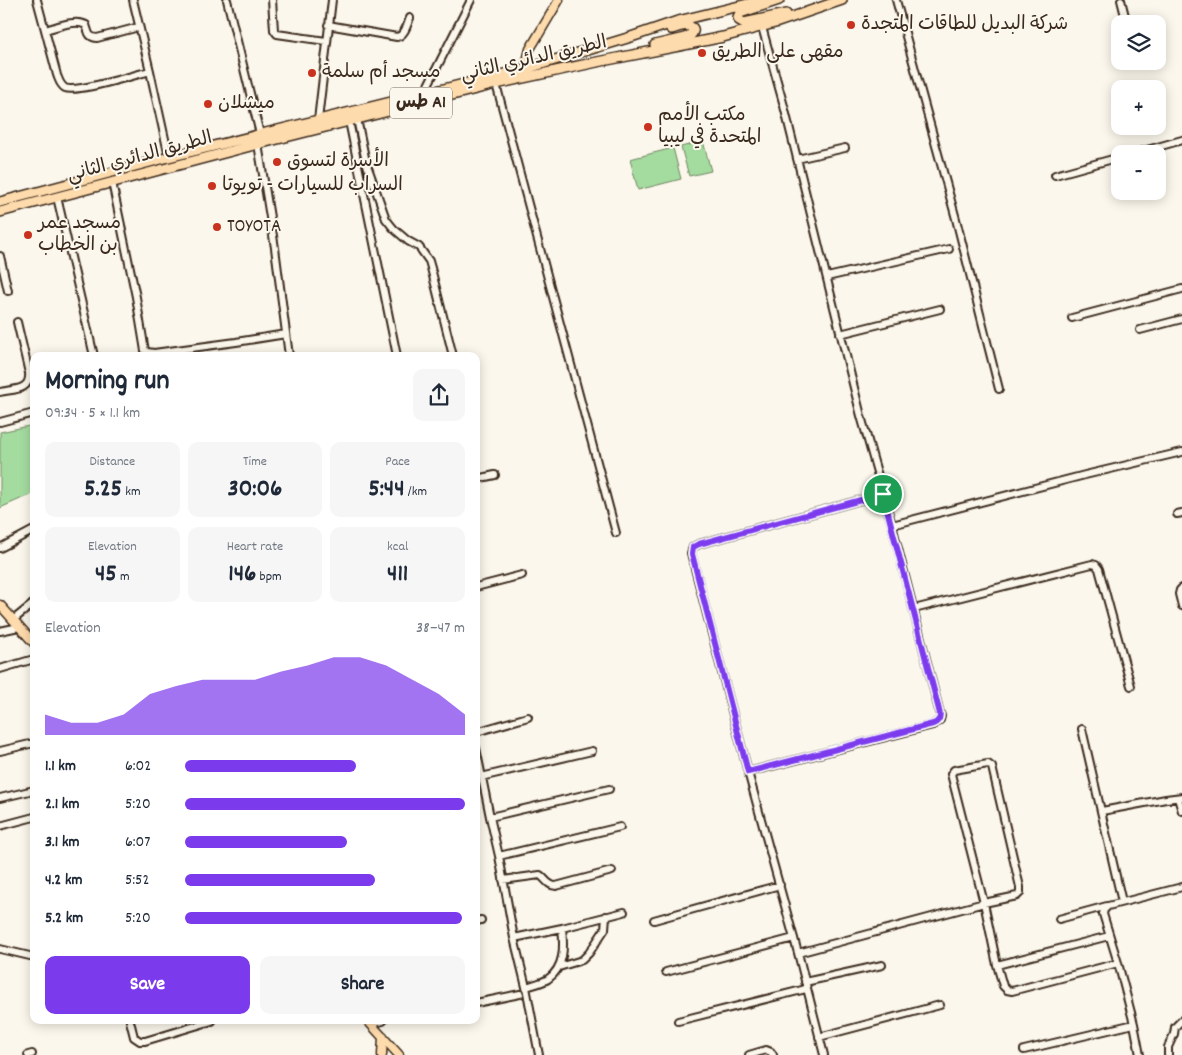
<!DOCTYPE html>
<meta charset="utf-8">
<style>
body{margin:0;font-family:Dekko,"Playpen Sans Arabic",sans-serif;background:#f6f6f7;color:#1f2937;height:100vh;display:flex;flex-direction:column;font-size:19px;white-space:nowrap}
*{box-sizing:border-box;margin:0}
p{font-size:16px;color:#747a83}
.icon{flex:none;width:28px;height:28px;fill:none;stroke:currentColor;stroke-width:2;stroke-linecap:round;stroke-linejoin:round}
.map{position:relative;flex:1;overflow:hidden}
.drawer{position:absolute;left:30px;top:352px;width:450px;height:672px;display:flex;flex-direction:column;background:#fff;border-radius:10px;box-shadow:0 2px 12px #0003}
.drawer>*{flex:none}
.fabs{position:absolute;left:1111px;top:15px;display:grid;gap:10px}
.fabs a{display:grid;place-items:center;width:55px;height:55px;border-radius:10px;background:#fff;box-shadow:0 2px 12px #0003;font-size:25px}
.pin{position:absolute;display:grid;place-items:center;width:42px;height:42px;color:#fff;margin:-21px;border:2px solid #fff;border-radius:50%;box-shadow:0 1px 5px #0007}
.round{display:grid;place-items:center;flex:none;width:52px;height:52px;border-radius:10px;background:#f6f6f7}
.headline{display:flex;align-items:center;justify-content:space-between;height:85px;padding:0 15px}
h1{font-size:28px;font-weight:700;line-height:38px}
.figures{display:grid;grid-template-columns:repeat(3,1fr);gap:8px;height:85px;padding:5px 15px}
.figures div{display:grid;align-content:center;border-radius:10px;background:#f6f6f7;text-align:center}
.figures b{font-size:25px;font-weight:700}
.figures small{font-size:14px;font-weight:400}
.figures p{font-size:14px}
.chart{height:140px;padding:10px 15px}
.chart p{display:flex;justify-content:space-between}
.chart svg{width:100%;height:90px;margin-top:5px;fill:#7c3aed;opacity:.7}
.cta{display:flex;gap:10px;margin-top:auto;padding:10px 15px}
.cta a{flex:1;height:58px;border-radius:10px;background:#7c3aed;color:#fff;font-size:20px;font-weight:700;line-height:58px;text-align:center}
.cta a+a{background:#f6f6f7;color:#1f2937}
ul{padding:0 15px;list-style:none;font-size:16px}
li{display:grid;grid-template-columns:80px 60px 1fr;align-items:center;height:38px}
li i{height:12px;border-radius:6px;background:#7c3aed}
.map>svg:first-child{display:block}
.green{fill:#a4dca0;stroke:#70835f}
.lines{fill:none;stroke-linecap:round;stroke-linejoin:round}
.minor-casing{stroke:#3b2a1e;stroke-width:10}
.major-casing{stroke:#3b2a1e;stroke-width:11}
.highway-casing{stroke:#3b2a1e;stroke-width:12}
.minor{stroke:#fbf7ec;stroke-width:6}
.major{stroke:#fedbac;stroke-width:8}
.highway{stroke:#fedbac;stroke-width:9}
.route-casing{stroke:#fff;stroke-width:10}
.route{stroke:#7c3aed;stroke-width:6}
.poi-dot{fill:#c8321e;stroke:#fbf7ec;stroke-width:2}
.labels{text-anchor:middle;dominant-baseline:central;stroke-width:4;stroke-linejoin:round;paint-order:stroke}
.shield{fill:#fbf7ec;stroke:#75685c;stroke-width:1}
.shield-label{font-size:18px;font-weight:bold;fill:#3b2a1e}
.poi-label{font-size:19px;fill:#3b2a1e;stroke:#fbf7ec;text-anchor:start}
.street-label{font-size:19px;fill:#3b2a1e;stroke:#fbf7ec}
</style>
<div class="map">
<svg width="1182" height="1055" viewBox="0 0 1182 1055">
<rect width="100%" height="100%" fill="#fbf7ec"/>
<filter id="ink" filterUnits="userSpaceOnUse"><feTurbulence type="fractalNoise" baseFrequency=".02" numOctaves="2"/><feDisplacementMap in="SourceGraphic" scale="10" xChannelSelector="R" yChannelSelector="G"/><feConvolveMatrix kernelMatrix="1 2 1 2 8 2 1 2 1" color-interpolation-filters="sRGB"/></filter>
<g filter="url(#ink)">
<path class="green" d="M 703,141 L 711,171 L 689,176 L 681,147 Z
M 673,148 L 681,179 L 638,190 L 630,159 Z
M 34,425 L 34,493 L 0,508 L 0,432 Z"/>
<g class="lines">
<g class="minor-casing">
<path id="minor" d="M 37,0 L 57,75 C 59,80 60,85 65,88 C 77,93 135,75 150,71
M 133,0 L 150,71 L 169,157
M 227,0 L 260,134
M 272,0 L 274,30 L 277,34 L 326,41
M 896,0 L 956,219 L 999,389
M 1121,0 L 1127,24
M 328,25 L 397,37 C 405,35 407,25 410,18
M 762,27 L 784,106 L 861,416 L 892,525 L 1085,475 L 1182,452
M 45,30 C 57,27 75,19 86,25 C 89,33 88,37 97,38 L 139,27
M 496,84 L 616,533
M 424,93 L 471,0
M 357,119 L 366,162 L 386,219 L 394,229 L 408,241 L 419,247 L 429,261 L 431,268 L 453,356
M 318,120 L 332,0
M 349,121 L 397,356
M 258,144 L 275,248 L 289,356
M 1133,154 L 1182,140
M 797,159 L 845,148
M 1055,175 L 1120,157
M 112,182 L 136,297 L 145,351 L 147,352 L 154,353 L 236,342 L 286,334
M 57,197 L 94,356
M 0,256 L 8,291
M 827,277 L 949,249
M 1072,318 L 1182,289
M 1140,330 L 1182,319
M 840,334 L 940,309
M 0,392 C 13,389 31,391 29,373 L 17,322
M 0,422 L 34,413
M 476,479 L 495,475
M 1177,514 L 1182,513
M 0,548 L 34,530
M 476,587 L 522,575
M 1182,588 L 1180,590 L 1179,594 L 1182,606
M 914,609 L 1092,564 L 1096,565 L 1099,569 L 1131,686
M 13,620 L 34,603
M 0,631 L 19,627
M 0,669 L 34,659
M 1082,729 L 1122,902
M 476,732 L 528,717
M 476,748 L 490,817 L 499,856 L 514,938 L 526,987 L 539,1055
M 0,751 L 34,743
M 748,772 L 933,725 L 940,720 L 941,716 L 939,710 L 892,525
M 481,777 L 592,751
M 0,798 L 34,790
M 1178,798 L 1182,811
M 1102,811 L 1166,799 L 1182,797
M 490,817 L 609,789
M 0,826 L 34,817
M 499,856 L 620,827
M 503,880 L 540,875 C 546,879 548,886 556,886 L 612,871
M 1059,919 L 1107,906
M 654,920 L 780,885
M 476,921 L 481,920
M 514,938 L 562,928 L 624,912
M 0,949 L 34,957
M 798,953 L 984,903 L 1017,896 L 1020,893 L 1020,887 L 992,767 L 988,764 L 954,770 L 951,774 L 984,903 L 997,965 L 1003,986 L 1007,990 L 1012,991 L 1118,963 L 1103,914 L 1104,910 L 1108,906 L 1182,887
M 997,965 L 1109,936
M 559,967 L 582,960 L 589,953 L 605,929 L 606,916
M 666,972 L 794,938
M 805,982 L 882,965
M 526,987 C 532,985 542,983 548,979 C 565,967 564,946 562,928
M 476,1003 L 520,994
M 130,1021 L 134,1037 L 140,1041 L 145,1041 L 212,1021
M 678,1021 L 806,989
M 375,1023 L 383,1021
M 1134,1024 L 1140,1055
M 819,1037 L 940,1005
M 1024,1050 L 1134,1024 L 1118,963
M 28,1055 L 32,1054
M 749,1055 L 766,1050 L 771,1052 L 773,1055
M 824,1055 L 798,953 L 748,772 L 691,553 L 693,547 L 699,544 L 883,494
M 1168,1055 L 1168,1047 L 1174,1034 L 1175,1027 L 1182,1020"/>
</g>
<g class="major-casing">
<path id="major" d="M 525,69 L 530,49 L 559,0
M 0,605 L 34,643
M 368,1021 L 399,1055
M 382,1055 L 383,1037"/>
</g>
<g class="highway-casing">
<path id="highway" d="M 779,0 L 740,13 L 738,17 L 739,20 L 744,23 L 786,14
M 655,45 L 685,38 C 691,36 698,29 689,26 C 684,24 676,28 671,29
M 0,202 L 169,157 L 525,69 L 631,37 L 678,21 L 764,0
M 0,212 L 258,144 L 496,84 L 597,62 L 679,46 L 723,37 L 775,23 L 842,0"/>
</g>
<use href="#minor" class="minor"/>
<use href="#major" class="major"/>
<use href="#highway" class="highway"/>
</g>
</g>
<g class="lines" filter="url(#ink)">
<g class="route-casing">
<path id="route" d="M 883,494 L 939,710 C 941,717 940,721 933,724 L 748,772 L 692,554 L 693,547 L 699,544 Z"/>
</g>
<use href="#route" class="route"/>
</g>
<g class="poi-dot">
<circle cx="851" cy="25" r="5"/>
<circle cx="702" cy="53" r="5"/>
<circle cx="312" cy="73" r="5"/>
<circle cx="208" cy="104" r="5"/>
<circle cx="648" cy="127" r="5"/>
<circle cx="277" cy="162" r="5"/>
<circle cx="212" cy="186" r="5"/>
<circle cx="217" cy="227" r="5"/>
<circle cx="28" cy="235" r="5"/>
</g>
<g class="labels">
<rect class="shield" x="390" y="87.5" width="62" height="31" rx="4"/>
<g class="shield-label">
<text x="421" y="103">طس A1</text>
</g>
<g class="poi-label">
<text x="861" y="25">شركة البديل للطاقات المتجدة</text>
<text x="712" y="53">مقهى على الطريق</text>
<text x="322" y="73">مسجد أم سلمة</text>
<text x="218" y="104">ميشلان</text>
<text x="658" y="116">مكتب الأمم<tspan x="658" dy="22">المتحدة في ليبيا</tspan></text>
<text x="287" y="162">الأسرة لتسوق</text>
<text x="222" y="186">السراب للسيارات - تويوتا</text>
<text x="38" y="224">مسجد عمر<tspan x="38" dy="22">بن الخطاب</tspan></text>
<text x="227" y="227">TOYOTA</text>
</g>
<g class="street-label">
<text transform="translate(534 60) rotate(-13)">الطريق الدائري الثاني</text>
<text transform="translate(140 158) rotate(-15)">الطريق الدائري الثاني</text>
</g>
</g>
</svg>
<div class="fabs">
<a><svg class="icon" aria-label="layers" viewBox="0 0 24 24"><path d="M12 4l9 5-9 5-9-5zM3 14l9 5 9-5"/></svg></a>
<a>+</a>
<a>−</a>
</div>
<div class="pin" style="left:883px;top:494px;background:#1e9e55"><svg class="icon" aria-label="arrive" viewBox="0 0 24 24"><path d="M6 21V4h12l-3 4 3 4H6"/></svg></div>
<section class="drawer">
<div class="headline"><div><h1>Morning run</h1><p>09:34 · 5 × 1.1 km</p></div><a class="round"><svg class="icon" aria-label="share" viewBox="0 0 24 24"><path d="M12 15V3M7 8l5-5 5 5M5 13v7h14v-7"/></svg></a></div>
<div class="figures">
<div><p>Distance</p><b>5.25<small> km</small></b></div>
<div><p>Time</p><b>30:06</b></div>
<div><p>Pace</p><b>5:44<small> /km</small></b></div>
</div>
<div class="figures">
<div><p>Elevation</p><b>45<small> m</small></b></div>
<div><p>Heart rate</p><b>146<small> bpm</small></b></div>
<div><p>kcal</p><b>411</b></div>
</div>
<div class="chart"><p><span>Elevation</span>38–47 m</p>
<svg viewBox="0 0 160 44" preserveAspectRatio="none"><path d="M0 44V34L10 38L20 38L30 34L40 24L50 20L60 17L70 17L80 17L90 13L100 10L110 6L120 6L130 10L140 17L150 24L160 34V44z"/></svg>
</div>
<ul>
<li><b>1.1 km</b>6:02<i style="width:61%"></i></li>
<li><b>2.1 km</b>5:20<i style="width:100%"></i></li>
<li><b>3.1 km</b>6:07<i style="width:58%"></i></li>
<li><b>4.2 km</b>5:52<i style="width:68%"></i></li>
<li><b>5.2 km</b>5:20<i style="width:99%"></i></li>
</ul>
<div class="cta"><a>Save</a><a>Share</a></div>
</section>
</div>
